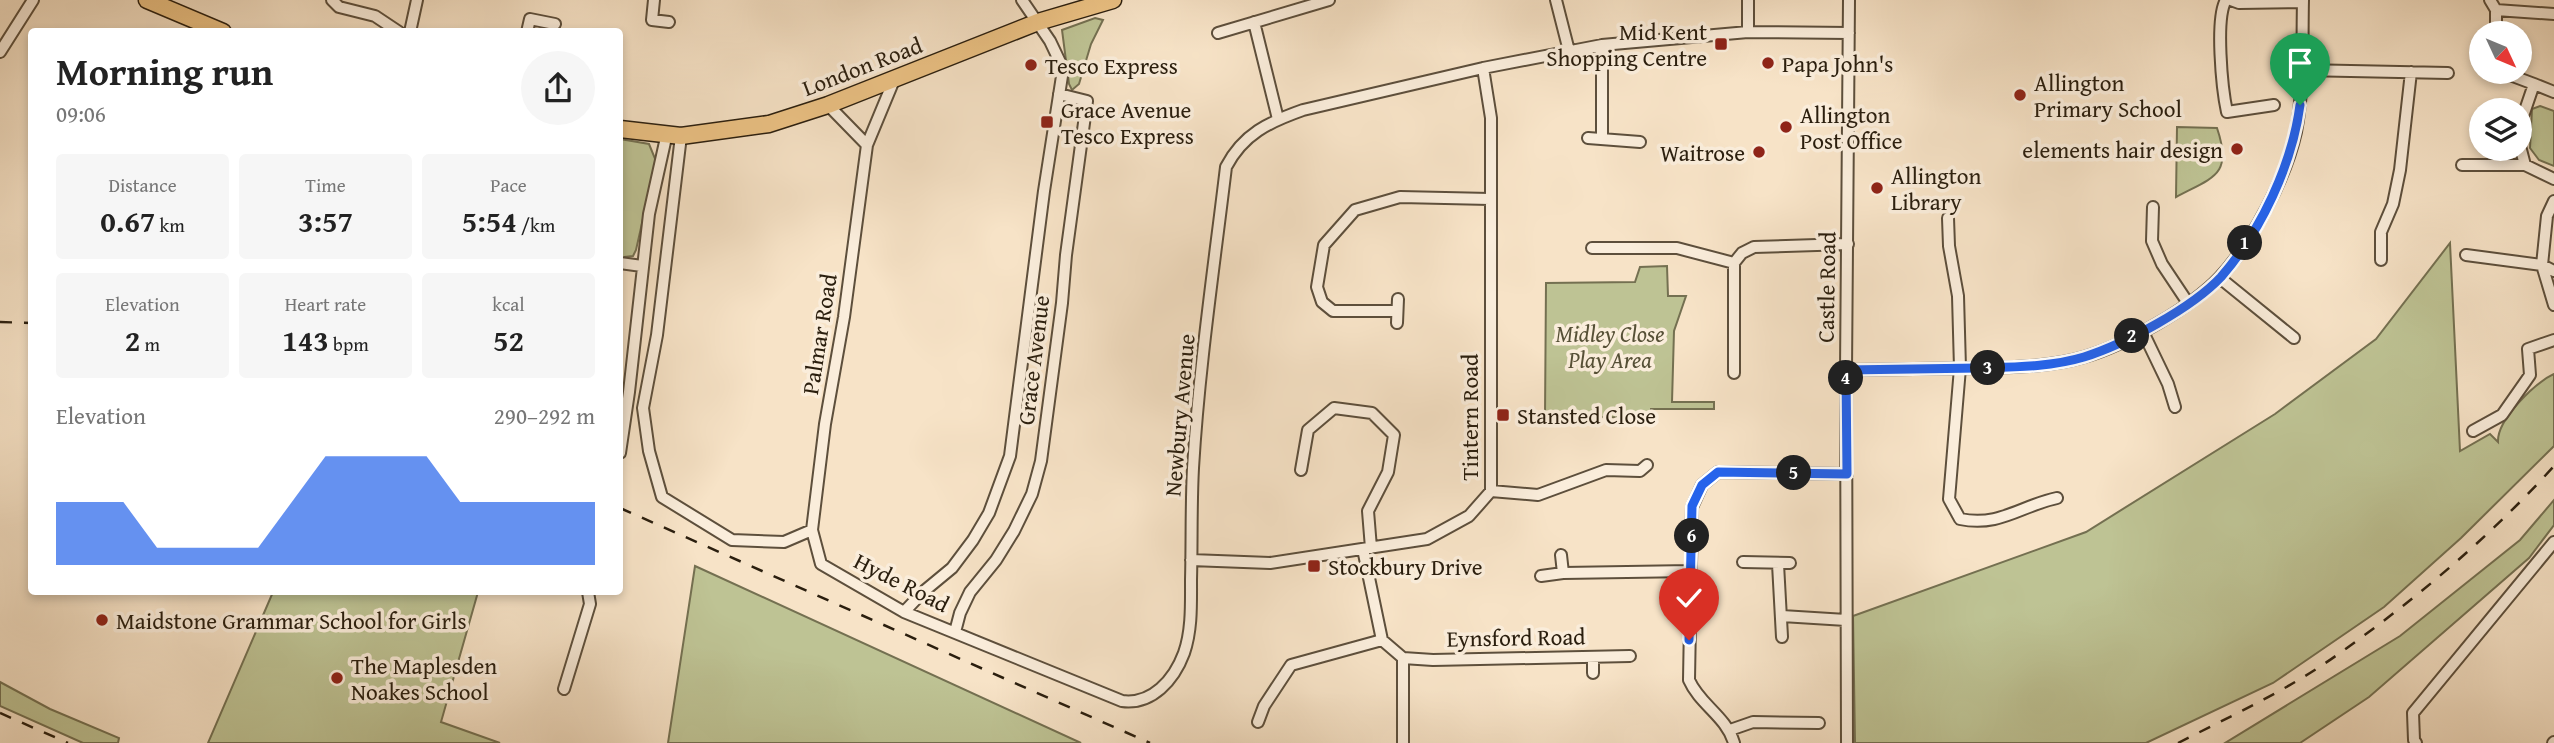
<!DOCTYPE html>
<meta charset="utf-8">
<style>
body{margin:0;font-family:"Gentium Book Plus",serif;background:#f6f6f6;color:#222;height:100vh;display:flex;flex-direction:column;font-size:26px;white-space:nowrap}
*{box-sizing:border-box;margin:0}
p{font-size:23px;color:#767676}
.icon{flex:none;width:38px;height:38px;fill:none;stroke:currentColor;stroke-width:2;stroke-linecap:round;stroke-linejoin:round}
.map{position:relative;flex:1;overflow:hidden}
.panel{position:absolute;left:28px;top:28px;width:595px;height:567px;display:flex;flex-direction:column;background:#fff;border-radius:7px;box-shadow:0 4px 10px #0003}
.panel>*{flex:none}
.needle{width:46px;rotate:134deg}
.buttons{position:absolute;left:2469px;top:21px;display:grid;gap:14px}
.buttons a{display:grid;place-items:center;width:63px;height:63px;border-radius:50%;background:#fff;box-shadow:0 4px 10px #0003;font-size:35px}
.pin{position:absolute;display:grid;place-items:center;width:60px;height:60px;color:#fff;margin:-72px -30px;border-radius:50% 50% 50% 0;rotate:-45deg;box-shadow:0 0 7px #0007}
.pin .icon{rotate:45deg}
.km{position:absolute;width:35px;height:35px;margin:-18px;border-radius:50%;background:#222;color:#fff;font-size:19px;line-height:35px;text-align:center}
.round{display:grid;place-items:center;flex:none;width:74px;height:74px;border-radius:37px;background:#f6f6f6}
.headline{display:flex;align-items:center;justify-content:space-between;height:119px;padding:0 28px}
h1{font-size:38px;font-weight:600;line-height:52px}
.stats{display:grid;grid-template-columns:repeat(3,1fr);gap:10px;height:119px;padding:7px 28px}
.stats div{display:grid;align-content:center;border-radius:7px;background:#f6f6f6;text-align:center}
.stats b{font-size:30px;font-weight:600}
.stats small{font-size:19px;font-weight:400}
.stats p{font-size:19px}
.chart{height:196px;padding:14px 28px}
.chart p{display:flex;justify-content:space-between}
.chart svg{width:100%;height:126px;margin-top:7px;fill:#2563eb;opacity:.7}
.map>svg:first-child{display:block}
.green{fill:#bec394;stroke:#747051;stroke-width:2}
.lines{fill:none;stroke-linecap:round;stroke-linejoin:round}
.street-casing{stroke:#5d4f3c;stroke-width:14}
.primary-casing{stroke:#2a1e0e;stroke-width:19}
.street{stroke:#faeddb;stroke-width:10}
.primary{stroke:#ecc284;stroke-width:16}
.rail{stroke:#2a1e0e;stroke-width:2.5;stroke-dasharray:12 12;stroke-linecap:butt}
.route-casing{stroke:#fff;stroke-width:14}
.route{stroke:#2563eb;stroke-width:9}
.poi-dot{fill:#8f2418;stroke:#faeddb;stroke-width:2.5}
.labels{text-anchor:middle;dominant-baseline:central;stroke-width:7;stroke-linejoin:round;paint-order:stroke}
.poi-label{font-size:23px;fill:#2a1e0e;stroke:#faeddb;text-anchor:start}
.street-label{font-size:23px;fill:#2a1e0e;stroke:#faeddb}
.park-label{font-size:23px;font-style:italic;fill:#565036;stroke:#faeddb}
</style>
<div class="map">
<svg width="2554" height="743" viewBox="0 0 2554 743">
<rect width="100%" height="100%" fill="#f7e3c7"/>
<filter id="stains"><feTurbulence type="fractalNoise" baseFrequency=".00286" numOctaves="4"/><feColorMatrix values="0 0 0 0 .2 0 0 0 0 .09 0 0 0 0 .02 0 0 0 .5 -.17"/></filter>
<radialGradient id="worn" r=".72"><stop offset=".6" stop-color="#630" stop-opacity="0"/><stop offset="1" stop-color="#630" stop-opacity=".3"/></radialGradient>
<path class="green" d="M 1095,18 L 1103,20 L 1091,44 L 1079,84 L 1072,90 L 1069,84 L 1062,30 Z
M 2540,106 L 2554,111 L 2554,166 L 2539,160 L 2530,148 L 2532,109 Z
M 2177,127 L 2217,128 C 2233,175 2214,177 2176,197 Z
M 620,139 L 649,144 L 656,161 L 636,250 L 633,256 L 625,257 L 625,260 L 620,259 Z
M 2450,243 L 2460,451 L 2490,434 L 2498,442 C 2497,419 2535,383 2554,374 L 2554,446 L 2461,538 L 2384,607 L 2273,683 L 2146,743 L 1855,743 L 1853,616 L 2086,532 L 2275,414 L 2376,339 Z
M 1667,266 L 1668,296 L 1686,296 L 1674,331 L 1672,402 L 1714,402 L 1714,409 L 1651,409 L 1650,418 L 1545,416 L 1546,283 L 1635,282 L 1640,267 Z
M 2554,500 L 2554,525 L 2529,558 L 2369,697 L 2300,743 L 2225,743 L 2400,636 L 2520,540 Z
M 695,566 L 1081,743 L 668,743 Z
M 273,592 L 478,592 L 441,722 L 500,743 L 208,743 Z
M 0,682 L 50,709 L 119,738 L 118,743 L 83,743 L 0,706 Z"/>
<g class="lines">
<g class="street-casing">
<path id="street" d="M 332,0 L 339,7 L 375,16 L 399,32
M 654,0 L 652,20 L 669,22
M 1556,0 L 1569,51
M 1748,0 L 1748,32
M 2226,0 C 2215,18 2222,89 2227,112 L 2274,105
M 2231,0 L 2239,3 L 2303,2
M 2490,0 L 2496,10 L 2496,33
M 2496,10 L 2554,14
M 1254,22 L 1278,119
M 410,32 L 417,0
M 527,32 L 530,19 L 555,24
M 1218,33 L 1329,0
M 1602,45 L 1602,139
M 0,52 L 33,0
M 2302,70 L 2448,73
M 2502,72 L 2534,84
M 894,80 L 867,145 L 844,317 L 825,424 L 812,530 L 821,564 L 904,612 L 1122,701 C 1152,705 1174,680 1184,653 C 1192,630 1191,604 1191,580 C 1192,543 1191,505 1193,468 C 1199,367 1214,267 1226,167 C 1243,134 1269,122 1303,110 L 1483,68 L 1602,45 L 1748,32 L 1849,33
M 828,105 L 867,145
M 681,136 L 657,335 L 643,408 L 649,451 L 662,497 L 732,540 L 784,542 L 812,530
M 1588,138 L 1640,142
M 2520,138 L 2520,125 L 2534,84 L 2554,92
M 2520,146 L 2525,165 L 2554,179
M 2462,165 L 2525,165
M 2554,201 L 2547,216 L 2542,265 L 2554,305
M 2153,207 L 2152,241 L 2162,264 L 2188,303
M 1948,218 L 1949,246 L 1958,296 L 1960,368 L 1949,499 L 1960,519 C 2000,527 2020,506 2057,498
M 1592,248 L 1677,248 L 1734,263
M 2466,255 L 2542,265 L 2554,271
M 2381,260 L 2381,232 L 2393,204 L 2400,170 L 2411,72
M 620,263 L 642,266
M 2220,278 L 2294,338
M 1397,311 L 1333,311 L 1322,302 L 1317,287 L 1324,245 L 1355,210 L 1400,197 L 1490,199
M 1397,323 L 1398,299
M 2143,332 L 2168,384 L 2175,407
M 1846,370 C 1890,369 1934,369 1979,368 C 2014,367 2050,367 2084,357 C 2125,345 2191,308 2220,277 C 2252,243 2286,177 2296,132 C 2304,89 2302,44 2303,0
M 1734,373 L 1734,263 L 1742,253 L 1754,247 L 1848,244
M 2473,431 L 2502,415 L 2530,375 L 2528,349 L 2554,340
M 620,453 L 629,392 L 649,214 L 667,133
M 1301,470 L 1308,430 L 1334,408 L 1372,413 L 1394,435 L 1388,472 L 1368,511 L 1371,548
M 1491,491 L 1538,495 L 1606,470 L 1640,471 L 1647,465
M 1363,549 L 1382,640 L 1403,658 L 1403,743
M 1561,555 L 1563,573
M 1191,560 L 1270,563 L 1427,539 L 1469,516 L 1491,491 L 1491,118 L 1483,68
M 1743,562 L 1790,563
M 1778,564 L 1782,637
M 1541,576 L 1563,573 L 1691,571
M 904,612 L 923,592 L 952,568 L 973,540 L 989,513 L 1010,456 L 1044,191 L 1062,76 L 1060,62 L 1050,41 L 1022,0
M 1782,616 L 1846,620
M 955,632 L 960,613 L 970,592 L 996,560 L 1014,531 L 1032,494 L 1041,461 L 1062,303 L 1066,255 L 1087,101 L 1059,94
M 1403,658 L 1433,660 L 1630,656
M 1593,673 L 1593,657
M 564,689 L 590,604 L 588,592
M 1258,722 L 1264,706 L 1291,665 L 1382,640
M 1730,730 L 1753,722 L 1819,723
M 1734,743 C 1726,716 1700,705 1689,680 L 1692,507 L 1702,485 L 1718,472 L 1847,474
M 1847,743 L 1846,370 L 1849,0
M 2416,743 L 2414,740 L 2413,713 L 2554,542
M 2553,743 L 2554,742"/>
</g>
<g class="primary-casing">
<path id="primary" d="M 147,0 L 223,32
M 620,129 L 681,136 L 769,124 L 828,105 L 1038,22 L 1113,0"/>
</g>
<use href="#street" class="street"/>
<use href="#primary" class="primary"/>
<path class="rail" d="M 0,322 L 32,323
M 620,508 L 1150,743
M 0,713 L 68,743
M 2178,743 C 2231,716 2288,690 2337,655 C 2415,600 2490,537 2554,466"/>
</g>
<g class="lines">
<g class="route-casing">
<path id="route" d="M 1689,640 L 1692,506 L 1702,485 L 1718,472 L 1847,474 L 1846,370 C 1890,369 1935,369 1979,368 C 2014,367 2051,367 2084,357 C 2125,344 2192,308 2221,277 C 2261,231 2292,165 2300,105"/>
</g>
<use href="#route" class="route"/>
</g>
<g class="poi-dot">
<rect x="1714" y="37" width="14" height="14" rx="3.5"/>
<circle cx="1768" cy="63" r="7"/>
<circle cx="1031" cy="65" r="7"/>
<circle cx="2020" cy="95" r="7"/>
<rect x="1040" y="115" width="14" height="14" rx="3.5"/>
<circle cx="1786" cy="127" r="7"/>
<circle cx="2237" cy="149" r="7"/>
<circle cx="1759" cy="152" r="7"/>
<circle cx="1877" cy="188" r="7"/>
<rect x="1496" y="408" width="14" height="14" rx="3.5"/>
<rect x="1307" y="559" width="14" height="14" rx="3.5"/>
<circle cx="102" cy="620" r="7"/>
<circle cx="337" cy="678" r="7"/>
</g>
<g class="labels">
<g class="poi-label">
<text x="1707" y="31" text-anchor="end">Mid Kent<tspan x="1707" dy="26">Shopping Centre</tspan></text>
<text x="1782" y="63">Papa John's</text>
<text x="1045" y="65">Tesco Express</text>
<text x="2034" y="82">Allington<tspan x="2034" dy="26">Primary School</tspan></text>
<text x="1061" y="109">Grace Avenue<tspan x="1061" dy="26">Tesco Express</tspan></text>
<text x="1800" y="114">Allington<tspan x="1800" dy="26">Post Office</tspan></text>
<text x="2223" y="149" text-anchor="end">elements hair design</text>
<text x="1745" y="152" text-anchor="end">Waitrose</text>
<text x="1891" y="175">Allington<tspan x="1891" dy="26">Library</tspan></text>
<text x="1517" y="415">Stansted Close</text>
<text x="1328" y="566">Stockbury Drive</text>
<text x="116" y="620">Maidstone Grammar School for Girls</text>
<text x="351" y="665">The Maplesden<tspan x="351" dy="26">Noakes School</tspan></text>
</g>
<g class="street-label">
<text transform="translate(862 66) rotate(-21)">London Road</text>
<text transform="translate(1826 287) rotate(-89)">Castle Road</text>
<text transform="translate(819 334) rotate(-81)">Palmar Road</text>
<text transform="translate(1033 360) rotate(-83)">Grace Avenue</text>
<text transform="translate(1179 415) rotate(-85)">Newbury Avenue</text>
<text transform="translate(1469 417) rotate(-90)">Tintern Road</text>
<text transform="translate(902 582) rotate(27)">Hyde Road</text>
<text transform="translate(1516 637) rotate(-1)">Eynsford Road</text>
</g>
<g class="park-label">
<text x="1610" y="333">Midley Close<tspan x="1610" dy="26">Play Area</tspan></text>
</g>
</g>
<rect width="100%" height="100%" filter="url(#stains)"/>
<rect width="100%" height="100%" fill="url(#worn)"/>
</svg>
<div class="buttons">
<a><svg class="needle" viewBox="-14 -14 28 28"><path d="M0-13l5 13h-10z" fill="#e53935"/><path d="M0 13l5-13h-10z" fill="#767676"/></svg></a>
<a><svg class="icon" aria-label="layers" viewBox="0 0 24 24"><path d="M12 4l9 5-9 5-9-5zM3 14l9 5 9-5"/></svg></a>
</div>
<div class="pin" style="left:2300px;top:105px;background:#1e9e55"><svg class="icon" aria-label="arrive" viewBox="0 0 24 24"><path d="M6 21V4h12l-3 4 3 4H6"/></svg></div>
<div class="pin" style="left:1689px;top:640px;background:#d93025"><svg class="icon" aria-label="check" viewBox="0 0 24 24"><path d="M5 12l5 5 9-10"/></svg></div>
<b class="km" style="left:2245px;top:243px">1</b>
<b class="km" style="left:2132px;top:336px">2</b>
<b class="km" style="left:1988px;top:368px">3</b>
<b class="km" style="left:1846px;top:378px">4</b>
<b class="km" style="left:1794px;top:473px">5</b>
<b class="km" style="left:1692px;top:536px">6</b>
<section class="panel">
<div class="headline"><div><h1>Morning run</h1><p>09:06</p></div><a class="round"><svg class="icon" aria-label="share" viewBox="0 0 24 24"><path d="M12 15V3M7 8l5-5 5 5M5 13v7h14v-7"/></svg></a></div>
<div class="stats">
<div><p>Distance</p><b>0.67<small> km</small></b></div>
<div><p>Time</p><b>3:57</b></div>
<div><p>Pace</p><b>5:54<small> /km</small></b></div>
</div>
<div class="stats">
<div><p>Elevation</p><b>2<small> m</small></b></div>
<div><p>Heart rate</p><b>143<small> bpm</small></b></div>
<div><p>kcal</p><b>52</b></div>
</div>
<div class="chart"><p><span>Elevation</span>290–292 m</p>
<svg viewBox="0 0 160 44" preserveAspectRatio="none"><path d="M0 44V22L10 22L20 22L30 38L40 38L50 38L60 38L70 22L80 6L90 6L100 6L110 6L120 22L130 22L140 22L150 22L160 22V44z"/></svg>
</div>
</section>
</div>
